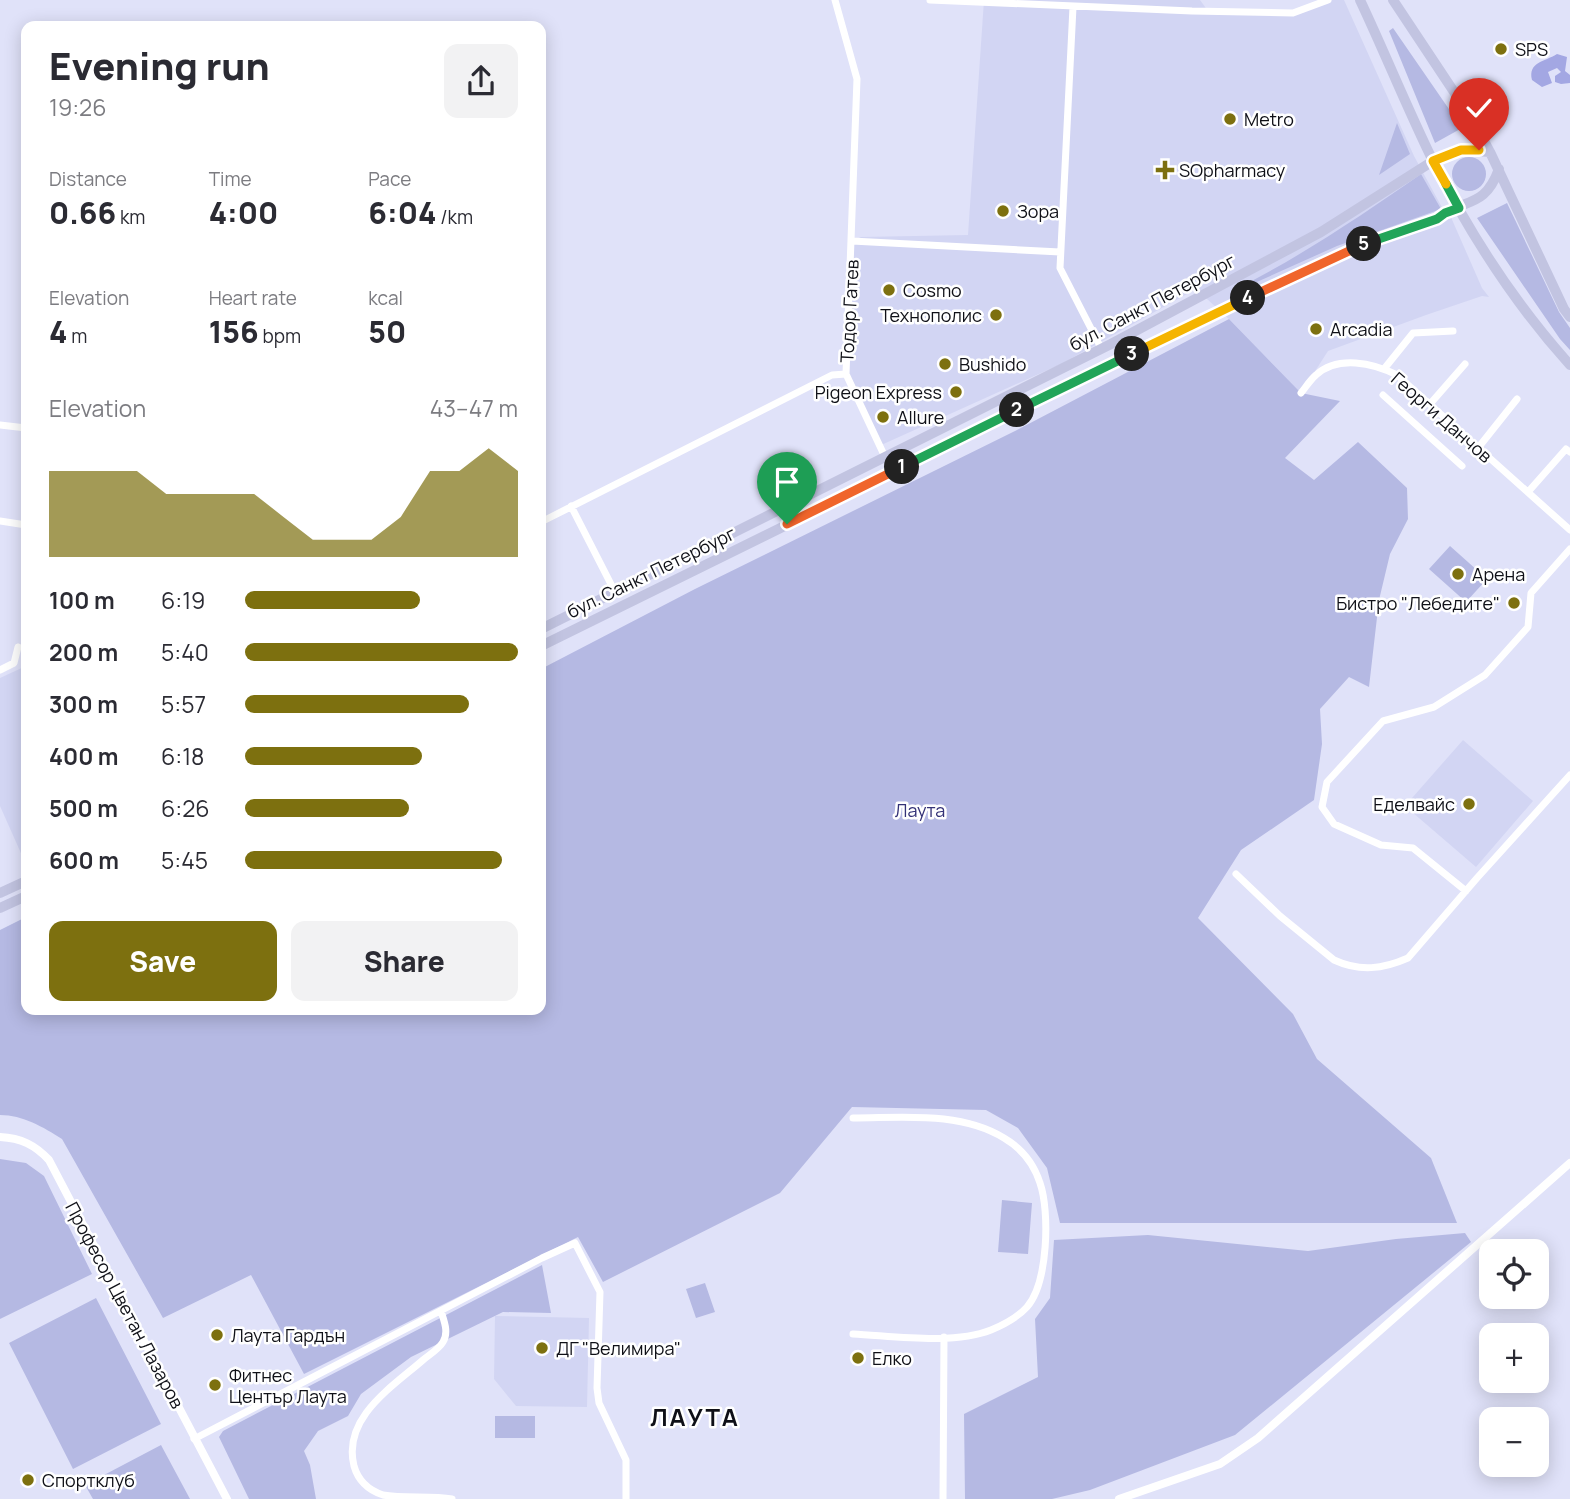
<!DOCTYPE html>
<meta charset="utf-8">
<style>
body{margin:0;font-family:Manrope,sans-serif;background:#f2f2f3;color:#2b2b33;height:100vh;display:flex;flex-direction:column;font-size:26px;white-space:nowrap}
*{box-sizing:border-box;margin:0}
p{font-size:23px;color:#7c7c81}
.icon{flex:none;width:38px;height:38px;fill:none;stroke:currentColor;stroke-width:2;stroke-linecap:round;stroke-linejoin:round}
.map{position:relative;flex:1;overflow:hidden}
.details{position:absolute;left:21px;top:21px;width:525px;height:994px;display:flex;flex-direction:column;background:#fff;border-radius:14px;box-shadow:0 4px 18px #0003}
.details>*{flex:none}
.buttons{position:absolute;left:1479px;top:1239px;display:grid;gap:14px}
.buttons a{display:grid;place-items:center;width:70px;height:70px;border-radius:14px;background:#fff;box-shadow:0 4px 18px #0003;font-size:35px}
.pin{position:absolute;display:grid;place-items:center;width:60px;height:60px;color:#fff;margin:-72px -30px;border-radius:50% 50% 50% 0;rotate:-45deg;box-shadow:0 0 7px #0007}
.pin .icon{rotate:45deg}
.km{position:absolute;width:35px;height:35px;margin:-18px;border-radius:50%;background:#222;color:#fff;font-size:19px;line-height:35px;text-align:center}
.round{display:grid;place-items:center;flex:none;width:74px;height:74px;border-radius:14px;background:#f2f2f3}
.overview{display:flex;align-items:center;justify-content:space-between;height:119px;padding:0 28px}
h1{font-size:38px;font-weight:800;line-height:52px}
.metrics{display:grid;grid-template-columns:repeat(3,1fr);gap:10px;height:119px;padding:7px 28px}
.metrics div{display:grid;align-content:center}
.metrics b{font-size:30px;font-weight:800}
.metrics small{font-size:19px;font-weight:400}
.metrics p{font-size:19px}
.chart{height:196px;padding:14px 28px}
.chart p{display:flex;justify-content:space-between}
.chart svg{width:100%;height:126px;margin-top:7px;fill:#7d700f;opacity:.7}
.button{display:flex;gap:14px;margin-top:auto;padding:14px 28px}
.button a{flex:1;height:80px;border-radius:14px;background:#7d700f;color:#fff;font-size:28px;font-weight:800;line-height:80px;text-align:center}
.button a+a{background:#f2f2f3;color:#2b2b33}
ul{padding:0 28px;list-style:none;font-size:23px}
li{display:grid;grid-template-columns:112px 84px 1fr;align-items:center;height:52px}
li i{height:18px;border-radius:9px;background:#7d700f}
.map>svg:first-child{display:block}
.built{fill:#d2d5f3}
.green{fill:#b5b9e3}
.water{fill:#a3a7e3}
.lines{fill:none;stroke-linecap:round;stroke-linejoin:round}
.minor{stroke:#fff;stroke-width:7}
.tertiary{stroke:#fff;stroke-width:8}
.primary{stroke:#c2c4e1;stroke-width:10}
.split-1-casing{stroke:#fff;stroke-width:14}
.split-2-casing{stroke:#fff;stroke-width:14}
.split-3-casing{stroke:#fff;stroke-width:14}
.split-4-casing{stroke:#fff;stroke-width:14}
.split-5-casing{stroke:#fff;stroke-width:14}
.split-6-casing{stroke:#fff;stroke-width:14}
.split-7-casing{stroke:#fff;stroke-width:14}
.split-1{stroke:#f0652b;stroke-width:9}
.split-2{stroke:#22a559;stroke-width:9}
.split-3{stroke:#22a559;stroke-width:9}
.split-4{stroke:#f5b400;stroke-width:9}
.split-5{stroke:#f0652b;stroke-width:9}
.split-6{stroke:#22a559;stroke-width:9}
.split-7{stroke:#f5b400;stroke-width:9}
.poi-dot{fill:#7d700f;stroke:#fff;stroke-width:2.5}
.labels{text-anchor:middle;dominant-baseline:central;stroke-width:5;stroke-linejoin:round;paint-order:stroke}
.poi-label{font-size:18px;fill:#0f1017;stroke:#fff;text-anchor:start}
.street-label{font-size:18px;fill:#0f1017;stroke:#fff}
.park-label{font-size:18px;fill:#343277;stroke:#fff}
.district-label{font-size:24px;font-weight:bold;letter-spacing:2px;fill:#0f1017;stroke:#fff}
</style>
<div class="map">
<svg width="1570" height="1499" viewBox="0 0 1570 1499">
<rect width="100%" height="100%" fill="#e0e2f9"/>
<path class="built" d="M 984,0 L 1200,0 L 1208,11 L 1293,13 L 1328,0 L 1344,0 L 1414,156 L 1445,213 L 1450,215 L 1482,288 L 1489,297 L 1482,296 L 1426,315 L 1328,351 L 1301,393 L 1229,319 L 1196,289 L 1061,364 L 879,446 L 846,374 L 852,241 L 861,237 L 968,235 Z
M 26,666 L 26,858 L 24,860 L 0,806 L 0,678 Z
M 1463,740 L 1533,801 L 1476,867 L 1405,806 Z
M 495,1316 L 589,1318 L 587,1407 L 516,1406 L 494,1379 Z"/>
<path class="green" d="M 1393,28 L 1462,128 L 1435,143 L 1389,31 Z
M 1397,123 L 1410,154 L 1379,175 Z
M1452 174a17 17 0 1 1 34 0a17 17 0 1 1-34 0Z
M 1421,174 L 1441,209 L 1337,246 L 1250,285 L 1248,283 C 1309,251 1365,213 1421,174 Z
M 1507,203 L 1559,312 L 1570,328 L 1570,350 L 1560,339 L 1477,218 Z
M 1229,319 L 1301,393 L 1340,401 L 1285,458 L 1314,480 L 1358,442 L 1407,488 L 1408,519 L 1390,554 L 1379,600 L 1369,687 L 1349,677 L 1320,709 L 1322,744 L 1314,800 L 1241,850 L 1198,918 L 1293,1014 L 1317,1059 L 1431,1158 L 1457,1223 L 1060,1223 L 1047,1168 L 1018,1128 L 986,1110 L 852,1107 L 780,1193 L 603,1282 L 578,1237 L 304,1374 L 251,1275 L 163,1318 L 62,1139 C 43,1127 23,1115 0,1115 L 0,930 L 26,917 L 26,1010 L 541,1010 L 541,669 L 695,589 L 1015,431 Z
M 1450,546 L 1487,579 L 1466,602 L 1429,569 Z
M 0,1159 L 26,1163 L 44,1176 L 92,1274 L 0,1319 Z
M 1002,1200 L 1032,1203 L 1028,1254 L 998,1252 Z
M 1465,1233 L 1471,1242 L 1235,1435 L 1090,1490 L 1052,1499 L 965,1499 L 964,1414 L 1038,1377 L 1035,1319 L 1050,1298 L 1054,1240 L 1148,1235 L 1308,1251 L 1396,1239 Z
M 542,1265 L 551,1313 L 503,1312 L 411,1357 L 361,1394 L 348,1416 L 318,1431 L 304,1451 L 310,1465 L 316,1499 L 249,1499 L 219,1437 L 223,1431 Z
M 705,1283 L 715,1312 L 696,1318 L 686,1289 Z
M 96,1298 L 161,1424 L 73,1469 L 9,1343 Z
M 495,1416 L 535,1416 L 535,1438 L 495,1438 Z
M 161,1445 L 190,1499 L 93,1499 L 85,1485 Z"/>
<path class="water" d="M 1557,54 L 1567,57 L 1565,71 L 1570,75 L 1570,83 L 1561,84 L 1555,82 L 1555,76 L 1561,72 L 1557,68 L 1548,72 L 1552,83 L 1542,87 L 1532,80 C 1528,62 1544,62 1557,54 Z"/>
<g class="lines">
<path class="minor" d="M 835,0 L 857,79 L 846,374 L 885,457
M 930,0 L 1192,11 L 1293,13 L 1328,0
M 1073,7 L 1060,268 L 1101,348
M 852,241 L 1060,252
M 1384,369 L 1413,333 L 1453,331
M 1301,393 C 1306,387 1310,380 1316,375 C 1338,355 1373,363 1397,375 L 1570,530
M 1383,395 L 1462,466
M 1430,404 L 1465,364
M 0,425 L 26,428
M 1478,448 L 1517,399
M 1528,492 L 1566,449 L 1570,452
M 571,506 L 615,592
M 0,521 L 26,525
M 541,522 L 832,375 L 846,374
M 0,670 L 14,663 L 18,647
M 1236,874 L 1280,916 L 1334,960 C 1360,972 1383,969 1408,958 L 1477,878 L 1570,775
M 1466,891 L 1413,848 L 1381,845 L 1334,824 L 1322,807 L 1327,782 L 1383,721 L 1434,707 L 1485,675 L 1528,627 L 1531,593 L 1570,549
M 853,1118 C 903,1118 960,1111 1004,1138 C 1021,1148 1034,1164 1040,1183 C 1050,1212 1048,1283 1027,1307 C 1018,1317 1003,1325 991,1330 C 953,1345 894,1336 853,1334
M 441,1311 C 444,1321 449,1332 443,1342 C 439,1349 429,1355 423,1360 C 392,1387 342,1418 354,1466 C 358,1480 368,1490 383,1495 C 404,1499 431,1495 452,1499
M 194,1439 L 542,1258 L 575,1243 L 600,1292 L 597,1388 L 599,1403 L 626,1460 L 626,1499
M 943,1499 L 944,1337"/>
<path class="tertiary" d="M 0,1137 C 21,1138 35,1145 49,1160 L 227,1499
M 1119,1499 L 1220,1464 L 1258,1438 L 1570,1163"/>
<path class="primary" d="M 1360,0 C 1385,53 1407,108 1433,161 C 1470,234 1515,304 1570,365
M 1393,0 L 1474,122 L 1490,152 L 1564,309 L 1570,317
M 541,629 L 1111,344 L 1321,232 L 1433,161 L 1461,150 L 1490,152
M 541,646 L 1229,307 L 1362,245 L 1437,219 C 1464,197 1484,210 1499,169
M 0,893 L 26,881
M 0,908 L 26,896"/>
</g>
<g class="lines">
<g class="split-1-casing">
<path id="split-1" d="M 787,524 L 902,467"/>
</g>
<g class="split-2-casing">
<path id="split-2" d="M 902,467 L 1017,410"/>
</g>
<g class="split-3-casing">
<path id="split-3" d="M 1017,410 L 1132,354"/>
</g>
<g class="split-4-casing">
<path id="split-4" d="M 1132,354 L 1248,298"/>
</g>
<g class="split-5-casing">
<path id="split-5" d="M 1248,298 L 1364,244"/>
</g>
<g class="split-6-casing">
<path id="split-6" d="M 1364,244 L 1437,219 L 1445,213 L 1459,208 L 1446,184"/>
</g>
<g class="split-7-casing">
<path id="split-7" d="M 1446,184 L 1433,161 L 1461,150 L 1479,150"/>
</g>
<use href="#split-1" class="split-1"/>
<use href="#split-2" class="split-2"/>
<use href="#split-3" class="split-3"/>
<use href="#split-4" class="split-4"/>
<use href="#split-5" class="split-5"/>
<use href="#split-6" class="split-6"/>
<use href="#split-7" class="split-7"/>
</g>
<g class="poi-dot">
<circle cx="1501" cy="49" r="7"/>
<circle cx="1230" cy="119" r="7"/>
<path d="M1161.5 159.5h7v7h7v7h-7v7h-7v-7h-7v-7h7z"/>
<circle cx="1003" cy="211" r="7"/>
<circle cx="889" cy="290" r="7"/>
<circle cx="996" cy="315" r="7"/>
<circle cx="1316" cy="329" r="7"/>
<circle cx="945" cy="364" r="7"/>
<circle cx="956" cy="392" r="7"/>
<circle cx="883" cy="417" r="7"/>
<circle cx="1458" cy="574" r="7"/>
<circle cx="1514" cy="603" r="7"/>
<circle cx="1469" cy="804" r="7"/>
<circle cx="217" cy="1335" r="7"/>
<circle cx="542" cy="1348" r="7"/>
<circle cx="858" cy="1358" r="7"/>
<circle cx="215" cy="1385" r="7"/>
<circle cx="28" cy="1480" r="7"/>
</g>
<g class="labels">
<g class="poi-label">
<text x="1515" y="49">SPS</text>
<text x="1244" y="119">Metro</text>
<text x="1179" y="170">SOpharmacy</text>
<text x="1017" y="211">Зора</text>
<text x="903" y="290">Cosmo</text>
<text x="982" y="315" text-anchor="end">Технополис</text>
<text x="1330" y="329">Arcadia</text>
<text x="959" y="364">Bushido</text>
<text x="942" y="392" text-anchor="end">Pigeon Express</text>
<text x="897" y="417">Allure</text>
<text x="1472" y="574">Арена</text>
<text x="1500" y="603" text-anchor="end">Бистро "Лебедите"</text>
<text x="1455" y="804" text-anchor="end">Еделвайс</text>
<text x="231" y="1335">Лаута Гардън</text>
<text x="556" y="1348">ДГ "Велимира"</text>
<text x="872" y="1358">Елко</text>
<text x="229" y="1375">Фитнес<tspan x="229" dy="21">Център Лаута</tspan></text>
<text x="42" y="1480">Спортклуб</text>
</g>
<g class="street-label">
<text transform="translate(1152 302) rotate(-28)">бул. Санкт Петербург</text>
<text transform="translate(849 311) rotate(-87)">Тодор Гатев</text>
<text transform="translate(1442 417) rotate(41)">Георги Данчов</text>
<text transform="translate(651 572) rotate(-26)">бул. Санкт Петербург</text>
<text transform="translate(125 1305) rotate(62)">Професор Цветан Лазаров</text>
</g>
<g class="park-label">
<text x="920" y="810">Лаута</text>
</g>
<g class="district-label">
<text x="695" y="1416">ЛАУТА</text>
</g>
</g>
</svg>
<div class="buttons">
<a><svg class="icon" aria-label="locate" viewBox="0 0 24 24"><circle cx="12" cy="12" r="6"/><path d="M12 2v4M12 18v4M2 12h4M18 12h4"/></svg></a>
<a>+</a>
<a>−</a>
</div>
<div class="pin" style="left:787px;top:524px;background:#1e9e55"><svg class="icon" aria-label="arrive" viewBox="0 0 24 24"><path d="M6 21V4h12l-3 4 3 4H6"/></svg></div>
<div class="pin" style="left:1479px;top:150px;background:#d93025"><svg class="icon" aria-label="check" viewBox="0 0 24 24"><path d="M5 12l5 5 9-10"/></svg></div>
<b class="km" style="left:902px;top:467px">1</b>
<b class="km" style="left:1017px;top:410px">2</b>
<b class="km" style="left:1132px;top:354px">3</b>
<b class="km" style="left:1248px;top:298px">4</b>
<b class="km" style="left:1364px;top:244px">5</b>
<section class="details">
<div class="overview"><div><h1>Evening run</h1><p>19:26</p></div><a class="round"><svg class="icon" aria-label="share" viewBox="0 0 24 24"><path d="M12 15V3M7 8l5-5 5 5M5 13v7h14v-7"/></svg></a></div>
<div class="metrics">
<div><p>Distance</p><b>0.66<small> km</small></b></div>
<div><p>Time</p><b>4:00</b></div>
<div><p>Pace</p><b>6:04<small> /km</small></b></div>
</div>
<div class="metrics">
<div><p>Elevation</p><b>4<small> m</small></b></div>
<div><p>Heart rate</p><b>156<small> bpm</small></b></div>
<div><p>kcal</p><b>50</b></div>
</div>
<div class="chart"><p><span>Elevation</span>43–47 m</p>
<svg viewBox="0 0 160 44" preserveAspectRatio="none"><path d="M0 44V14L10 14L20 14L30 14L40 22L50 22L60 22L70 22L80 30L90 38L100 38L110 38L120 30L130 14L140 14L150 6L160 14V44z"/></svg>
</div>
<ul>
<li><b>100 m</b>6:19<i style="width:64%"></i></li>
<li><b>200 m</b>5:40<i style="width:100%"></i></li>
<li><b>300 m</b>5:57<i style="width:82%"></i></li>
<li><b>400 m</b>6:18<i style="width:65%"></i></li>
<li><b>500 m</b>6:26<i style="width:60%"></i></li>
<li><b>600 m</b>5:45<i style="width:94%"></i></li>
</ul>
<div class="button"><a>Save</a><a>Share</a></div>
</section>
</div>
